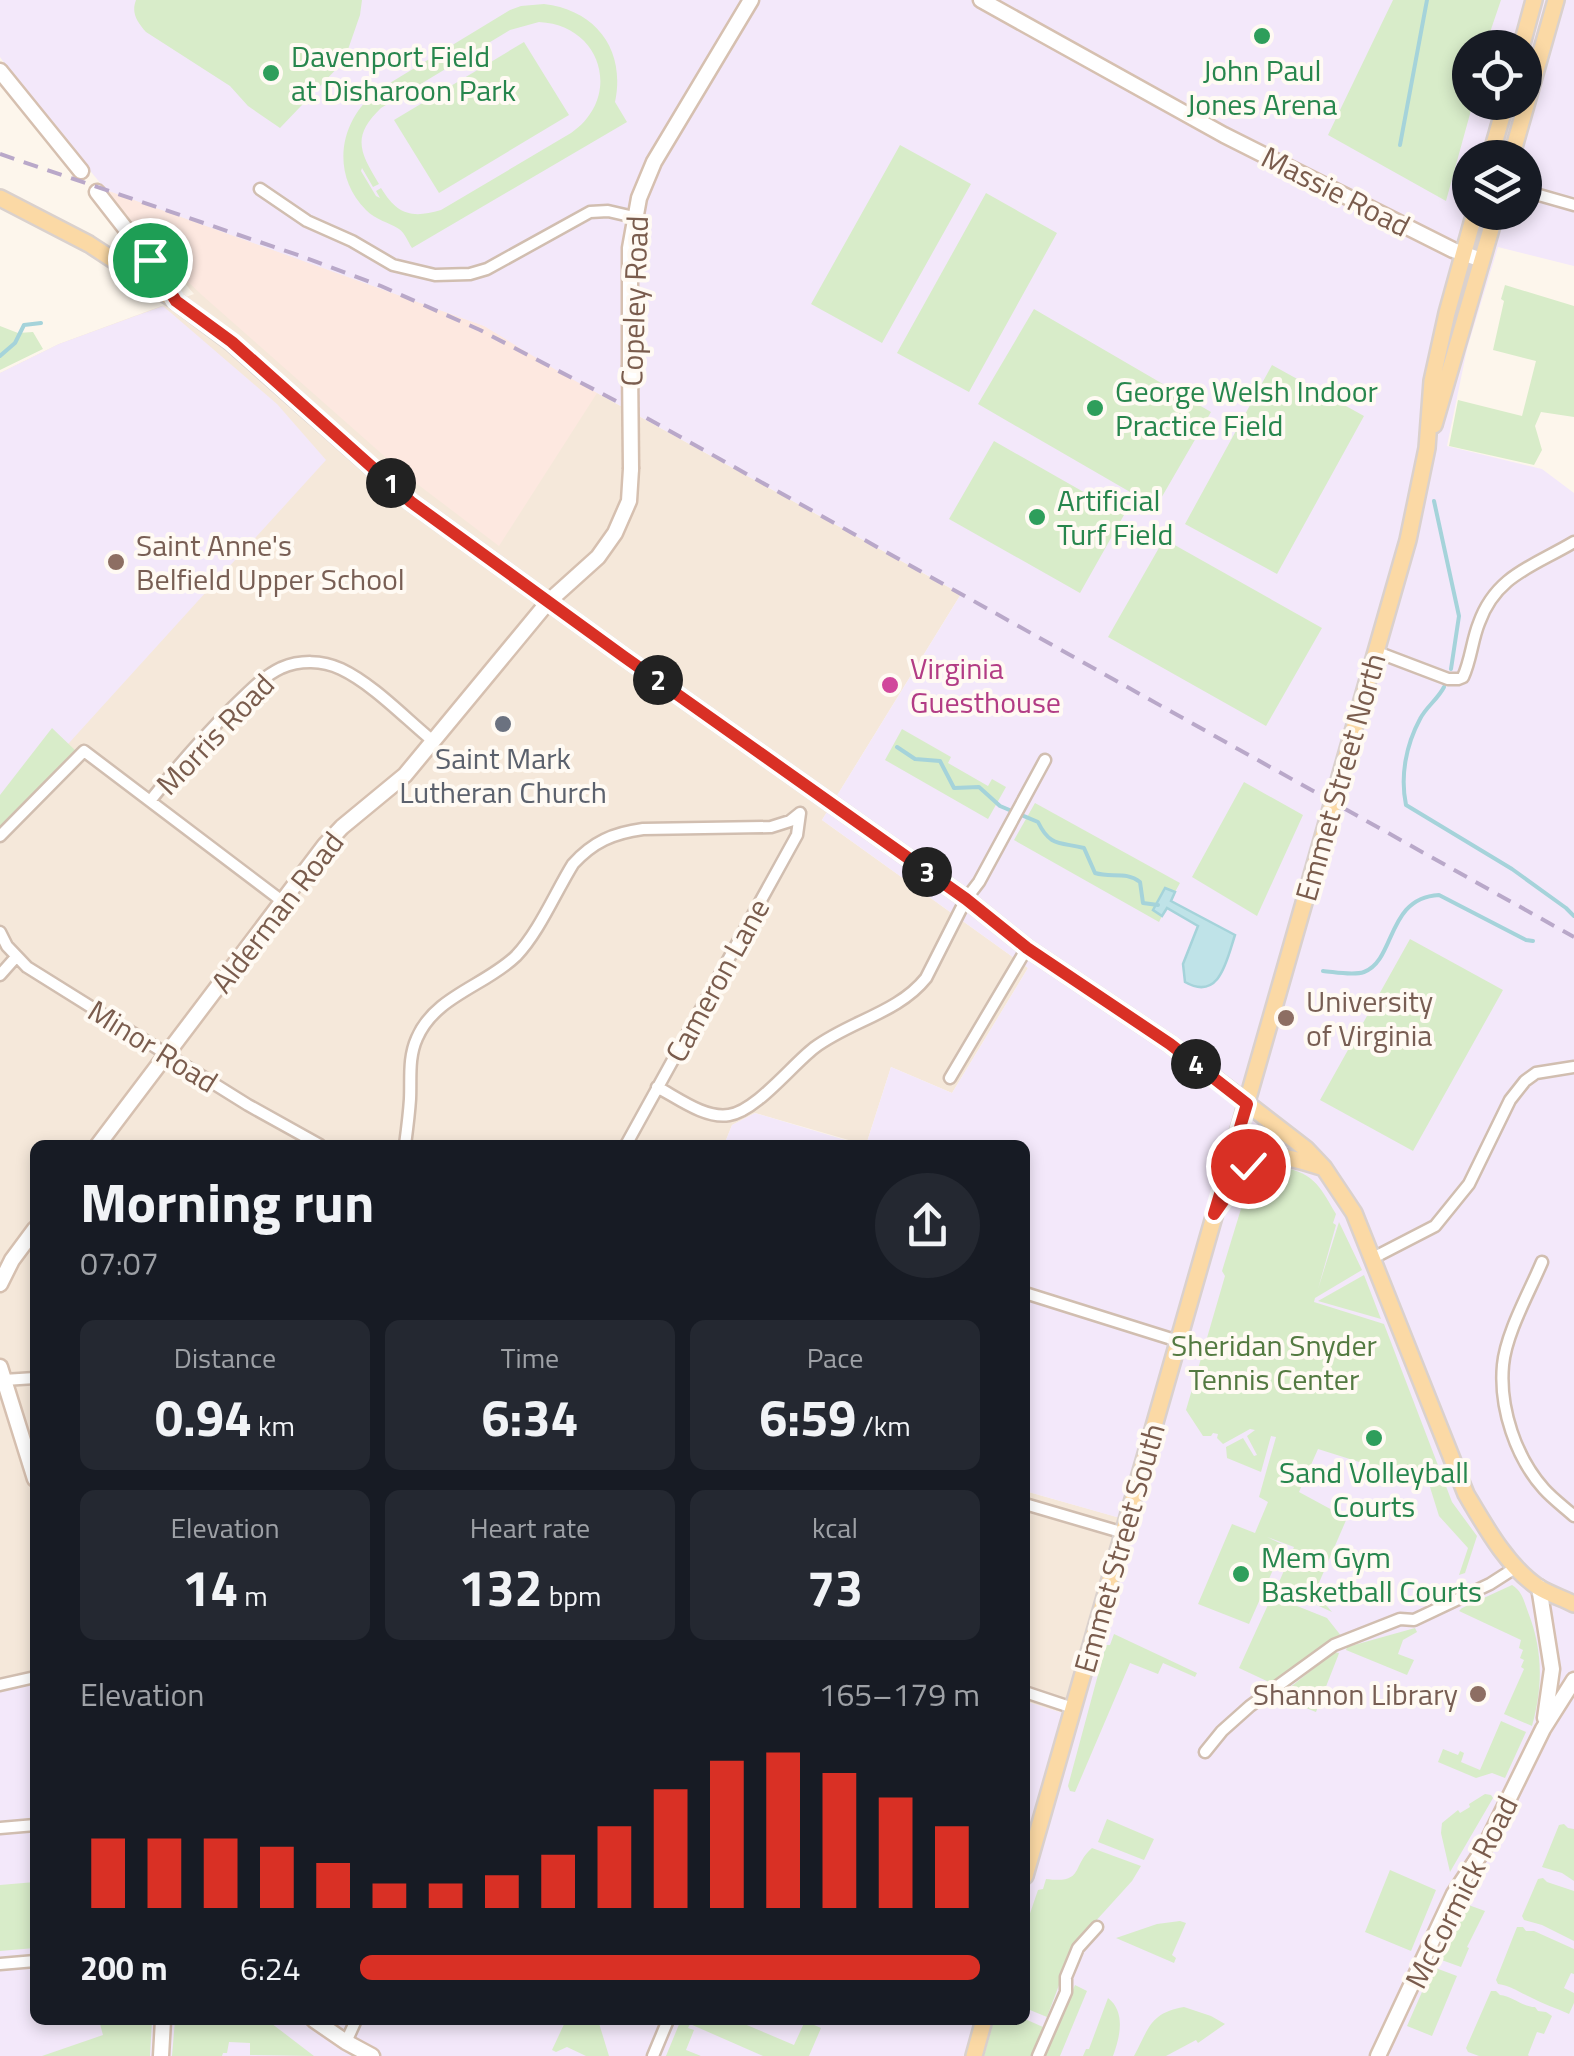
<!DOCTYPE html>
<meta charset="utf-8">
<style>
body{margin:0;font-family:"Titillium Web",sans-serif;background:#242831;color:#f1f3f6;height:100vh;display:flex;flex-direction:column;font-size:38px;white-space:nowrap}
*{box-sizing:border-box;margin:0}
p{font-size:32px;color:#9ea1a6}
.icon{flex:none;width:55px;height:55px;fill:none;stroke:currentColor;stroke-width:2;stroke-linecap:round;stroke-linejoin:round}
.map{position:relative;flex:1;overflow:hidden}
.sheet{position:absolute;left:30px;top:1140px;width:1000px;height:885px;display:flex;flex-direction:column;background:#171b24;border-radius:15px;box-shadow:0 5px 15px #0003}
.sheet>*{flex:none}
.controls{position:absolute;left:1452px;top:30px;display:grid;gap:20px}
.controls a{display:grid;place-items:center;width:90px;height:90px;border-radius:50%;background:#171b24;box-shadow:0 5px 15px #0003;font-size:50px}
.pin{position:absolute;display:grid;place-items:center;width:85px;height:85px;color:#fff;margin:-42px;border:5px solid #fff;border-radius:50%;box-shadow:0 2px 10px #0007}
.km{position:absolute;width:50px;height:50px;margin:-25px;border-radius:50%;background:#222;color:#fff;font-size:28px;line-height:50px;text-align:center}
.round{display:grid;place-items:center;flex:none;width:105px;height:105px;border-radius:52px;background:#242831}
.head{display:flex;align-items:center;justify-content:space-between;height:170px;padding:0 50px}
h1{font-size:55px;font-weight:700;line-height:75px}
.metrics{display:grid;grid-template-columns:repeat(3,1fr);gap:15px;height:170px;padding:10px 50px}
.metrics div{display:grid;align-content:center;border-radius:15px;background:#242831;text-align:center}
.metrics b{font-size:50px;font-weight:700}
.metrics small{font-size:28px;font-weight:400}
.metrics p{font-size:28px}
.chart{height:280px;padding:20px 50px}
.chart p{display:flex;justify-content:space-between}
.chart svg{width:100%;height:180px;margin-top:10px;stroke:#d93025;stroke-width:6}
ul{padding:0 50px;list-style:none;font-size:32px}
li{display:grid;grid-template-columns:160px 120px 1fr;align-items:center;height:75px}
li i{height:25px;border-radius:12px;background:#d93025}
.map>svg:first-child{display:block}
.residential{fill:#f5e8da}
.commercial{fill:#fde8e0}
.education{fill:#f3e8fa;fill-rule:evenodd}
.green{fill:#d8ecc9;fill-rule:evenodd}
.water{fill:#bfe3e8;stroke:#a5d3da;stroke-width:2.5}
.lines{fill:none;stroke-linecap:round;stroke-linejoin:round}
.stream{stroke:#a5d3da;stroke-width:4}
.street-casing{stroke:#d1beb0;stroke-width:15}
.secondary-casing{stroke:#d6c0b0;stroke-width:19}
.primary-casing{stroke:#dad1cd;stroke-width:20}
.street{stroke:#fff;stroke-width:10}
.secondary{stroke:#fff;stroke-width:14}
.primary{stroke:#fbd9a5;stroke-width:15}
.rail{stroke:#b9a8c9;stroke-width:4;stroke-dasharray:15 10;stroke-linecap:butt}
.secondary-bridge-casing{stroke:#d6c0b0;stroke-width:19;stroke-linecap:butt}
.secondary-bridge{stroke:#fff;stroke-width:14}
.route-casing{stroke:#fff;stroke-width:20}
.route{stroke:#d93025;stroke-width:12}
.leisure-dot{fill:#2e9e5b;stroke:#fffaf3;stroke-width:4}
.education-dot{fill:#8d6e63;stroke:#fffaf3;stroke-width:4}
.hotel-dot{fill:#d1479c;stroke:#fffaf3;stroke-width:4}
.worship-dot{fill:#6b7280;stroke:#fffaf3;stroke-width:4}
.labels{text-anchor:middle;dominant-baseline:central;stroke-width:8;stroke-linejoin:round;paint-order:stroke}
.leisure-label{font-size:30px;fill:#27864d;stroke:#fffaf3;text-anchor:start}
.street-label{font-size:30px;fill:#7a5c4d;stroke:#fffaf3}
.education-label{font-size:30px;fill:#785e54;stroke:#fffaf3;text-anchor:start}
.hotel-label{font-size:30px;fill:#b23c85;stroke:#fffaf3;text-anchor:start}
.worship-label{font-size:30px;fill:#5b616d;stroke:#fffaf3}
.park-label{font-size:30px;fill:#537a41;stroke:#fffaf3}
</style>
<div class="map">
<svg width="1574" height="2056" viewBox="0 0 1574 2056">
<rect width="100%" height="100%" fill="#fdf6ec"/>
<path class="residential" d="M 106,190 L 484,326 L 561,373 L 961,594 L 822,820 L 1028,968 L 952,1093 L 891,1067 L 866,1145 L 755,1113 L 732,1125 L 724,1145 L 35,1145 L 35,1670 L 0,1682 L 0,373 L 59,344 L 194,294 Z
M 1025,1491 L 1128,1520 L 1072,1716 L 1025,1701 Z"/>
<path class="commercial" d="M 106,190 L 484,326 L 597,393 L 499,546 L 408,477 L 203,296 L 165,260 Z"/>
<path class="education" d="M 0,0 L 1574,0 L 1574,266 L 1498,247 L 1467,349 L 1447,446 L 1542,469 L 1574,493 L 1574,2056 L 0,2056 L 0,1682 L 35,1670 L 35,2020 L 1025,2020 L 1025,1701 L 1072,1716 L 1127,1520 L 1025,1491 L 1025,1145 L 866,1145 L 891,1067 L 952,1093 L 1028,968 L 822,820 L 961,594 L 561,373 L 484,326 L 106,190 L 21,87 L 0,57 ZM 1470,48 L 1525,48 L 1525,102 L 1470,102 ZM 1470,158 L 1525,158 L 1525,212 L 1470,212 Z
M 163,306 L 277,404 L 326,460 L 0,819 L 0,373 L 59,344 Z
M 755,1113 L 862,1145 L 724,1145 L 732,1125 Z"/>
<path class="green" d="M 136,0 L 362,0 L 360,15 L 344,61 L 280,128 L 248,106 L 230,86 L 146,32 C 137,22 131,13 136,0 Z
M 1393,0 L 1501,0 L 1485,47 L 1470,48 L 1470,102 L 1473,103 L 1446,201 L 1328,135 Z
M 544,4 C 596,10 626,50 615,102 L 627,122 L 412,248 C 408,242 405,233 399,229 C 388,222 376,220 366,210 C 329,173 340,117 380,89 L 510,10 L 521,6 ZM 539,22 C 602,25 623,97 571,133 L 441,210 C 411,219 397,214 381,188 L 376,191 L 380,198 L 376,196 L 361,171 L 362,168 L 373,187 L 379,184 C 360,152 351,137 381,108 L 510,30 Z
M 524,42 L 569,115 L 439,193 L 394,120 Z
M 900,145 L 971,184 L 882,343 L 811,304 Z
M 986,193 L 1057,233 L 969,392 L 897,353 Z
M 1505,285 L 1574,306 L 1574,417 L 1541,412 L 1535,426 L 1542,450 L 1534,465 L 1449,446 L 1458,400 L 1522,416 L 1536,361 L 1493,350 L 1504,301 L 1501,299 Z
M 1034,309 L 1211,412 L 1156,507 L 978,404 Z
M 0,326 L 18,333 L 33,332 L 43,349 L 0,370 Z
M 1272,365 L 1364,416 L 1277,574 L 1185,524 Z
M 994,441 L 1124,515 L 1080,593 L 949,519 Z
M 1164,539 L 1322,628 L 1266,726 L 1108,637 Z
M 52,728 L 77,752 L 0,833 L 0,795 Z
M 902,729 L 951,757 L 948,763 L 988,786 L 992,779 L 1006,787 L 988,819 L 885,760 Z
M 1244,782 L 1303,815 L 1257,916 L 1192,877 Z
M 1035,803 L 1180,883 L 1175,892 L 1165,888 L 1153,909 L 1162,916 L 1159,922 L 1014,840 Z
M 1410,939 L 1503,990 L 1413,1151 L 1320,1100 Z
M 1276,1166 C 1313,1172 1318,1183 1336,1214 L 1333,1223 L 1336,1225 L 1318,1289 L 1339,1222 L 1362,1270 L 1315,1298 L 1314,1302 L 1384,1324 L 1452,1502 L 1477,1536 L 1465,1573 L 1459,1575 L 1468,1548 L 1439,1516 L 1429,1484 L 1318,1449 L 1299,1492 L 1347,1518 L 1315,1592 L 1332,1612 L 1277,1587 L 1294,1547 L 1267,1537 L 1284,1545 L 1249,1624 L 1198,1604 L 1232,1524 L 1255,1533 L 1268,1502 L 1259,1497 L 1276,1437 L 1271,1436 L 1261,1472 L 1227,1458 L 1226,1447 L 1243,1438 L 1254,1456 L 1257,1455 L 1247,1436 L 1255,1430 L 1250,1429 L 1223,1444 L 1217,1438 L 1218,1434 L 1213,1433 L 1211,1436 L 1203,1436 L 1186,1410 L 1225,1276 L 1222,1271 L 1244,1199 L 1237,1197 C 1248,1179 1256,1172 1276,1166 Z
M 1364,1275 L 1381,1319 L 1318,1301 Z
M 1512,1585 C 1522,1591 1524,1601 1528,1612 C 1543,1650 1543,1687 1532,1726 L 1504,1714 L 1524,1669 L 1521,1667 L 1524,1660 L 1520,1658 L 1523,1650 L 1519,1648 L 1521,1640 L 1459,1611 L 1462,1608 Z
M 1272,1596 L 1327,1618 L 1342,1637 L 1271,1683 L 1239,1668 Z
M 1415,1628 L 1417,1632 L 1403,1640 L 1398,1654 L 1414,1660 L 1407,1675 L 1346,1650 L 1347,1647 Z
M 1114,1634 L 1197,1673 L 1195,1677 L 1163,1663 L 1158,1674 L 1130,1663 L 1075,1792 L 1070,1791 L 1068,1786 L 1106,1645 L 1110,1645 Z
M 1334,1652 L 1339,1653 L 1338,1656 L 1316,1712 L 1278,1697 Z
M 1501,1721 L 1526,1732 L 1505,1778 L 1492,1773 L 1476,1778 L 1438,1762 L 1443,1749 L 1458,1755 L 1460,1751 L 1464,1753 L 1461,1762 L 1480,1770 Z
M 1485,1794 L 1491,1795 L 1493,1798 L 1450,1872 L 1441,1833 L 1442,1823 L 1458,1810 L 1460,1813 L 1470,1807 L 1469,1804 Z
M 1107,1819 L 1154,1839 L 1144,1860 L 1098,1842 Z
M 1564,1824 L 1568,1828 L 1574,1829 L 1574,1881 L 1562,1873 L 1542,1867 L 1559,1825 Z
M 1092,1848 L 1141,1866 L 1132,1881 L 1074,1945 L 1047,2017 L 1025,2008 L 1025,1928 L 1038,1890 L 1043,1889 L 1046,1879 C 1085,1884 1071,1866 1092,1848 Z
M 1390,1870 L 1436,1890 L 1411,1951 L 1365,1932 Z
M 1543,1878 L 1547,1882 L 1574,1891 L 1574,1941 L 1542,1925 L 1524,1920 L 1522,1916 L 1538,1879 Z
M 35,1882 L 35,1948 L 0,1951 L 0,1885 Z
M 1463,1903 L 1485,1911 L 1467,1947 L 1469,1948 L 1461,1967 L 1436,1958 Z
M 1180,1921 L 1186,1923 L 1172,1955 L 1176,1958 L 1174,1963 L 1116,1938 L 1157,1924 Z
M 1517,1927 L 1523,1927 L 1526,1931 L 1534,1931 L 1574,1949 L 1574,1974 L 1571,1973 L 1564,1988 L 1574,1993 L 1574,2003 L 1569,2014 C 1556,2008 1543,2004 1530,1997 C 1519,1992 1511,1986 1498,1984 L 1496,1980 Z
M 1433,1967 L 1457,1976 L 1432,2036 L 1407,2026 Z
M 1075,1985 L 1087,1991 L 1060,2056 L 1043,2056 Z
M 1491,1991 L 1496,1991 L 1500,1995 C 1512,1996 1523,2007 1535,2007 L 1538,2011 L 1546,2012 L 1552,2016 L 1544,2034 L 1537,2032 L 1528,2055 L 1529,2056 L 1479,2056 L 1468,2052 L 1466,2048 Z
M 1108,1998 C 1126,2012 1120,2037 1113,2056 L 1083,2056 L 1086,2049 L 1089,2049 Z
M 1184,2007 L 1211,2016 L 1225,2024 L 1198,2043 L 1196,2040 L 1166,2056 L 1134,2056 C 1149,2028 1150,2013 1184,2007 Z
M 1025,2019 L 1043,2027 L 1032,2056 L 984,2056 L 994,2020 Z
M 112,2020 L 152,2020 L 150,2056 L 42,2056 L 103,2035 L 100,2024 Z
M 175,2020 L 267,2020 L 314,2056 L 250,2055 L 250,2043 L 229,2042 L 227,2053 L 223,2053 L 222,2056 L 172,2056 Z
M 566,2020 L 598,2020 L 609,2056 L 586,2056 L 567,2047 L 556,2052 L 552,2050 Z
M 683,2020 L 735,2020 L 794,2045 L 805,2021 L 821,2028 L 809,2056 L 763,2056 L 690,2024 L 688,2028 L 694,2030 L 686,2050 L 701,2056 L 666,2056 L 680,2022 Z"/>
<path class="water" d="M 1165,888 L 1175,892 L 1171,901 L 1235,935 C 1227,959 1220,1002 1185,982 L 1183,964 L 1198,926 L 1167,908 L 1162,916 L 1153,910 Z"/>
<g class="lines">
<path class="stream" d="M 1400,145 L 1427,0
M 0,356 L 15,343 L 24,325 L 41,323
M 1434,501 L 1459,616 L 1451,669
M 1444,687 C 1438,699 1426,707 1420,719 C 1406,745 1400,776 1406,805 L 1512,869 L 1566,908 L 1574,916
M 897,747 L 915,759 L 940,761 L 954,788 L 979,787 L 1000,806 L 1038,822 C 1050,847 1060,842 1084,848 L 1095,873 C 1111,878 1126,871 1140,882 L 1143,903 L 1158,905
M 1323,971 C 1335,972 1353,976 1364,972 C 1396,960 1386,898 1439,895 L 1526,940 L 1533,941"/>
<g class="street-casing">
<path id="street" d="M 260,189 L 307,221 L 352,241 L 393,265 L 435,275 L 470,274 L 487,269 L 590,212 L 608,211 L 634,217
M 1525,191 L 1574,205
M 1377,652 L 1448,679 L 1458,679 L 1463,677 C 1471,660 1472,640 1479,623 C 1496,575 1534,566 1574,542
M 150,801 C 176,768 203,737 233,707 C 248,693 262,677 281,668 C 300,660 322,660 341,669 C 373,684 406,719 433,741
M 0,836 L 84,751 L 282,901
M 0,932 L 7,946 L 27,967 L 248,1105 L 320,1145
M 0,975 L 16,957
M 950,1078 L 1027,948
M 657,1087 C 678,1098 705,1119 729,1115 C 756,1111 791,1066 814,1048 C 850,1021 898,1013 926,978 L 966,899 L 979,882 L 1045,760
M 405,1145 C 407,1130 409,1115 410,1099 C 411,1078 408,1058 417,1038 C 435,996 485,986 516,956 C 539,932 555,893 573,864 C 593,842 613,833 643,829 L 771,827 L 790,821 L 800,813
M 626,1145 L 797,835 L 800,813
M 1373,1258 L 1435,1226 L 1469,1184 L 1510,1100 L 1525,1081 L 1536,1073 L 1574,1067
M 1542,1262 C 1529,1293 1506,1333 1503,1365 C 1499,1408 1516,1458 1544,1489 C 1553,1499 1564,1507 1574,1516
M 1025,1293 L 1178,1341
M 4,1380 L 35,1378
M 1025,1504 L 1124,1533
M 0,1685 L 35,1677
M 1025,1692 L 1073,1708
M 1205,1752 L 1222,1731 L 1250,1706 L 1334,1645 L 1400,1619 L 1414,1620 L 1490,1584 L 1515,1568
M 0,1828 L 35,1825
M 0,1964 L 35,1961
M 346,2042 L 356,2020
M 653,2056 L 668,2020
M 1038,2056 L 1066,1992 L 1066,1977 L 1078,1948 L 1097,1927"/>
</g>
<g class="secondary-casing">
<path id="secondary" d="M 981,0 L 1224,135 L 1453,250 L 1482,260
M 0,71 L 81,171
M 97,192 L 150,260 L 175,301
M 630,365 L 630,248 L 639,198 L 654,162 L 751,0
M 98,1145 L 325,845 L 342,827 L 405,775 L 548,602 L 598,557 L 615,533 L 629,501 L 631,469
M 0,1284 L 12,1260 L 35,1229
M 0,1367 L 35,1479
M 1539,1587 L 1552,1669 L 1545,1718
M 314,2020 L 346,2042 L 372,2056
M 161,2056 L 163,2020
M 1378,2056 L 1454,1894 L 1485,1847 L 1543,1729 L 1574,1680"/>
</g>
<g class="primary-casing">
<path id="primary" d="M 1521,48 L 1534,0
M 1490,158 L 1506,102
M 1511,158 L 1556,0
M 0,198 L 89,244 L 176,301 L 232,343 L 411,502 L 623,656 L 966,899 L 1027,948 L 1170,1044 L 1306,1149 L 1324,1168 L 1354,1213 L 1466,1494 C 1485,1526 1507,1566 1538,1587 C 1549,1594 1562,1598 1574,1604
M 1434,425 L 1496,212
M 1224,1198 C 1257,1150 1266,1150 1321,1167
M 1025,1876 L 1408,540 L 1427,448 L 1432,381 L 1447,313 L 1475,212
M 974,2056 L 984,2020"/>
</g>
<use href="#street" class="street"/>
<use href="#secondary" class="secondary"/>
<use href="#primary" class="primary"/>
<path class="rail" d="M 0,154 L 301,256 L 381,286 L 480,330 L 618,402 L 1574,937"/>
<g class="secondary-bridge-casing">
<path id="secondary-bridge" d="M 630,365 L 631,469"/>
</g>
<use href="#secondary-bridge" class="secondary-bridge"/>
</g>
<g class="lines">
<g class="route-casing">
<path id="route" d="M 150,260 L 176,301 L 232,342 L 411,502 L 623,656 L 966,899 L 1027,948 L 1170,1044 L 1247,1104 L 1214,1214 L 1248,1166"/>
</g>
<use href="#route" class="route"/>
</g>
<g class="leisure-dot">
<circle cx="1262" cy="36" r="10"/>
<circle cx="271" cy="73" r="10"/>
<circle cx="1095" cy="408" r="10"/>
<circle cx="1037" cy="517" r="10"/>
<circle cx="1374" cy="1438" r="10"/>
<circle cx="1241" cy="1574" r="10"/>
</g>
<g class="education-dot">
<circle cx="116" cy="562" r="10"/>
<circle cx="1286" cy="1018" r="10"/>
<circle cx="1478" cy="1694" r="10"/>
</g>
<circle class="hotel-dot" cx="890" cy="685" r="10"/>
<circle class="worship-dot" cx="503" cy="724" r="10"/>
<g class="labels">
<g class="leisure-label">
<text x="291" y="56">Davenport Field<tspan x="291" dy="34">at Disharoon Park</tspan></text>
<text x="1262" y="70" text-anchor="middle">John Paul<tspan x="1262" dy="34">Jones Arena</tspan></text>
<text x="1115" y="391">George Welsh Indoor<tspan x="1115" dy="34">Practice Field</tspan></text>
<text x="1057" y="500">Artificial<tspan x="1057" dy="34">Turf Field</tspan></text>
<text x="1374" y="1472" text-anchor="middle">Sand Volleyball<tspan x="1374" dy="34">Courts</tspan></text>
<text x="1261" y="1557">Mem Gym<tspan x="1261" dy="34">Basketball Courts</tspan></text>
</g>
<g class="street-label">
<text transform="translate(1336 191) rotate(27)">Massie Road</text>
<text transform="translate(634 301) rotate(-88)">Copeley Road</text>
<text transform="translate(215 734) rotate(-46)">Morris Road</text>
<text transform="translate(1340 777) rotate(-74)">Emmet Street North</text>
<text transform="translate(277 912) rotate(-52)">Alderman Road</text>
<text transform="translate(717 980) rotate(-61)">Cameron Lane</text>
<text transform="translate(153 1046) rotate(32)">Minor Road</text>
<text transform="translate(1119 1548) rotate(-74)">Emmet Street South</text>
<text transform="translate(1461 1892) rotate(-63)">McCormick Road</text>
</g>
<g class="education-label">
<text x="136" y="545">Saint Anne's<tspan x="136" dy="34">Belfield Upper School</tspan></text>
<text x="1306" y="1001">University<tspan x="1306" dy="34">of Virginia</tspan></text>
<text x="1458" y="1694" text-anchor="end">Shannon Library</text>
</g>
<g class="hotel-label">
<text x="910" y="668">Virginia<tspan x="910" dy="34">Guesthouse</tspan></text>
</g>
<g class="worship-label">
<text x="503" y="758">Saint Mark<tspan x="503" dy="34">Lutheran Church</tspan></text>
</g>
<g class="park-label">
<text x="1274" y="1345">Sheridan Snyder<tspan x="1274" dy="34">Tennis Center</tspan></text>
</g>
</g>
</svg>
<div class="controls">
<a><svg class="icon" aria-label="locate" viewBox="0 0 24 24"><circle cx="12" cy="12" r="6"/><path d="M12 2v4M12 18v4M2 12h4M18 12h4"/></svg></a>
<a><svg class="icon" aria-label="layers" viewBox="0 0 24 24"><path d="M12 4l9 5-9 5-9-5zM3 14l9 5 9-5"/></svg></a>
</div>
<div class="pin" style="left:150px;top:260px;background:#1e9e55"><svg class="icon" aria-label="arrive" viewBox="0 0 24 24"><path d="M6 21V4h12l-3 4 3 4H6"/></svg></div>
<div class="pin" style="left:1248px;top:1166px;background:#d93025"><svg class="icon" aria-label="check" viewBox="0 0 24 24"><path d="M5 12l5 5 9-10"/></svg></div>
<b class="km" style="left:391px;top:483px">1</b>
<b class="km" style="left:658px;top:680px">2</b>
<b class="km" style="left:927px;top:872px">3</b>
<b class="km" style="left:1196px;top:1064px">4</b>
<section class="sheet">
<div class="head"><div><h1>Morning run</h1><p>07:07</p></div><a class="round"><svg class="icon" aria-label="share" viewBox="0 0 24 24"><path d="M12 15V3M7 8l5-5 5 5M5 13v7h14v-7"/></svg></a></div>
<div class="metrics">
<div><p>Distance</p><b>0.94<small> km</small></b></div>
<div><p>Time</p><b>6:34</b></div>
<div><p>Pace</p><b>6:59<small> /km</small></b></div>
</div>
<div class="metrics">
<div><p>Elevation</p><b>14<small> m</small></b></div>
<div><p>Heart rate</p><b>132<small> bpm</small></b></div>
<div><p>kcal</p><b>73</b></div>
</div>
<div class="chart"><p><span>Elevation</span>165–179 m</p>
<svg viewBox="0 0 160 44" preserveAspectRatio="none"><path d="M5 44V27M15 44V27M25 44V27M35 44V29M45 44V33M55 44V38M65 44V38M75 44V36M85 44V31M95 44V24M105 44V15M115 44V8M125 44V6M135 44V11M145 44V17M155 44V24"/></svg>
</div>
<ul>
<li><b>200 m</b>6:24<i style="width:100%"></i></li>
</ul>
</section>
</div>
